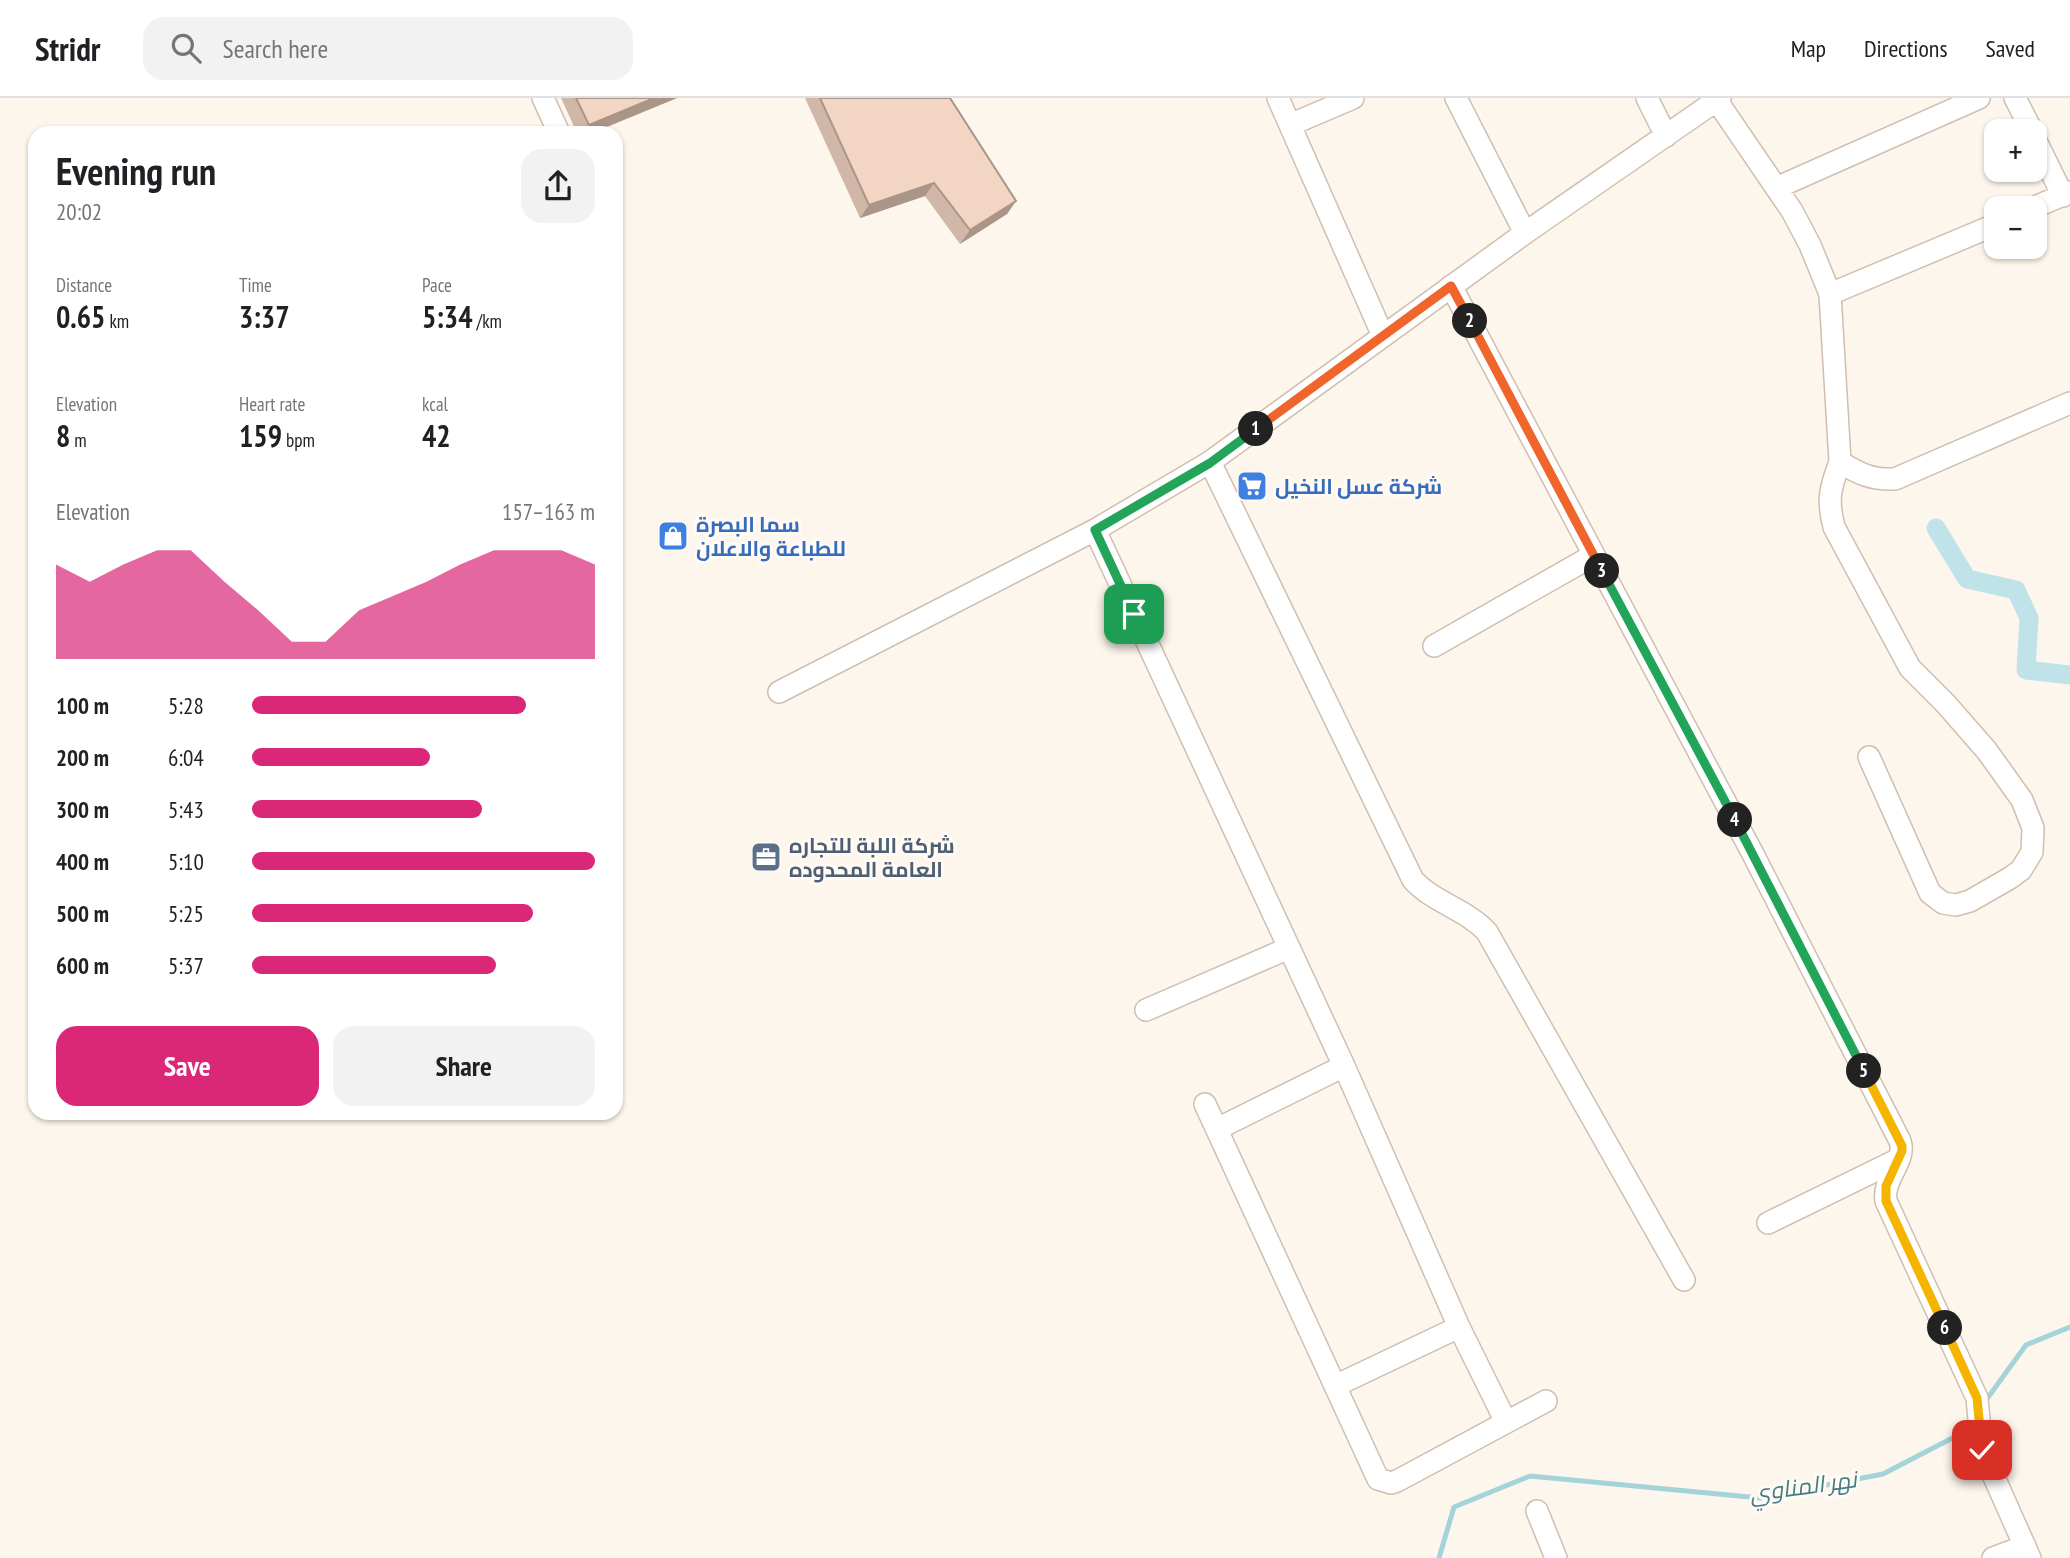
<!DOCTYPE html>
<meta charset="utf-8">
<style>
body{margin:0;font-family:"PT Sans Narrow",Cairo,sans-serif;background:#f2f2f2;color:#202124;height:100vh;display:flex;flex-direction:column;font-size:26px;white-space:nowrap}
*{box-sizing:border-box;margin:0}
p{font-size:23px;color:#757577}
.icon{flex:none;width:38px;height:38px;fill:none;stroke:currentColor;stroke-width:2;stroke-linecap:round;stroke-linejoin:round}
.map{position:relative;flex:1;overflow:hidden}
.sheet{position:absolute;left:28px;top:28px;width:595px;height:994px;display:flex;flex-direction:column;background:#fff;border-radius:21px;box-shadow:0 2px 5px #0004}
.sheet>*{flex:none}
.controls{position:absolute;left:1984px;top:21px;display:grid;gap:14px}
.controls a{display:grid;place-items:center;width:63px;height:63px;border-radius:14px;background:#fff;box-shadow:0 2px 5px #0004;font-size:35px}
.pin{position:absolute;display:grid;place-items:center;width:60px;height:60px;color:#fff;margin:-30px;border-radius:14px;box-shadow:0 4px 10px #0006}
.km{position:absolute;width:35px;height:35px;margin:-18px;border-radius:50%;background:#222;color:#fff;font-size:19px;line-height:35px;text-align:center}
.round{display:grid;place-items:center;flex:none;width:74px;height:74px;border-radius:21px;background:#f2f2f2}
.summary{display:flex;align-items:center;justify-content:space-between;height:119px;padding:0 28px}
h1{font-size:38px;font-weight:700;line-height:52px}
.figures{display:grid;grid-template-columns:repeat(3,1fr);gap:10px;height:119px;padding:7px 28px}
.figures div{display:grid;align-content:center}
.figures b{font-size:30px;font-weight:700}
.figures small{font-size:19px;font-weight:400}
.figures p{font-size:19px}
.chart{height:196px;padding:14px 28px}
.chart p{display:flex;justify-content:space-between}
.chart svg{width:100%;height:126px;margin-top:7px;fill:#db2777;opacity:.7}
.button{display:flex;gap:14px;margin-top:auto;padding:14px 28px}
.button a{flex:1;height:80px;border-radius:21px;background:#db2777;color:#fff;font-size:28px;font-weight:700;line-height:80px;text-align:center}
.button a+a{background:#f2f2f2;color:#202124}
ul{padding:0 28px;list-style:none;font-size:23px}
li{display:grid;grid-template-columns:112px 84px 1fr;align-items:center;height:52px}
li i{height:18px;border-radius:9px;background:#db2777}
header{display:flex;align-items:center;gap:42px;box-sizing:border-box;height:98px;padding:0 35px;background:#fff;border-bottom:2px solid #e0e0e0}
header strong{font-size:33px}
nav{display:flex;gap:38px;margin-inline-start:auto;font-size:24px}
.search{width:490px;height:63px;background:#f2f2f2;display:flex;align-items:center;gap:18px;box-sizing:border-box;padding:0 24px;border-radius:21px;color:#757577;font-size:26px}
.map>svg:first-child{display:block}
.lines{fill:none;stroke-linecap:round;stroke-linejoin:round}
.stream{stroke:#a5d3da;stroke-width:5}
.canal{stroke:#bfe3e8;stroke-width:19}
.street-casing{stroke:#d1beb0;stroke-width:24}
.street{stroke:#fff;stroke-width:21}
.wall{fill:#d1b7a8}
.shaded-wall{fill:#aa9588}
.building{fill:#f3d5c3;stroke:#aa9588;stroke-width:2}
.split-1-casing{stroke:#fff;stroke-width:14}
.split-2-casing{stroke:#fff;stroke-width:14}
.split-3-casing{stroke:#fff;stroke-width:14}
.split-4-casing{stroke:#fff;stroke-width:14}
.split-5-casing{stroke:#fff;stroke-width:14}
.split-6-casing{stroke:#fff;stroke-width:14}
.split-7-casing{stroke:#fff;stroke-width:14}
.split-1{stroke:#22a559;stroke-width:9}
.split-2{stroke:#f0652b;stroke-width:9}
.split-3{stroke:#f0652b;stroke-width:9}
.split-4{stroke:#22a559;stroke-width:9}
.split-5{stroke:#22a559;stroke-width:9}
.split-6{stroke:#f5b400;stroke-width:9}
.split-7{stroke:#f5b400;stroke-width:9}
.labels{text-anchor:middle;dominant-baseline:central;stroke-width:6;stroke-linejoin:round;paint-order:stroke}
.shop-label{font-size:21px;font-weight:bold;fill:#366cbe;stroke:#fffaf3;text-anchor:start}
.service-label{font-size:21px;font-weight:bold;fill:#4e5e75;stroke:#fffaf3;text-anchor:start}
.water-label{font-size:23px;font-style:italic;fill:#437c86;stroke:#fffaf3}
</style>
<header>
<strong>Stridr</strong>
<div class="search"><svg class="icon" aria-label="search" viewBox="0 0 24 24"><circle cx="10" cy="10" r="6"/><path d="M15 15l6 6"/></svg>Search here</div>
<nav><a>Map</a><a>Directions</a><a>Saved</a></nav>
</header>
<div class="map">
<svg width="2070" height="1460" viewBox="0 0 2070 1460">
<rect width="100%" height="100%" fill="#fdf6ec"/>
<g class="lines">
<path class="stream" d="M 1984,1305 L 2026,1247 L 2070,1229
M 1439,1460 L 1454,1409 L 1530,1378 L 1760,1400 L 1883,1376 L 1964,1334 L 1973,1322"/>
<path class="canal" d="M 1936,430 L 1967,481 L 2016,492 L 2029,520 L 2026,572 L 2070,577"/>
<g class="street-casing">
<path id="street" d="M 543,0 L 559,35
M 1278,0 L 1383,238
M 1456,0 L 1525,135
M 1647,0 L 1666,38
M 2015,0 L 2032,33
M 1717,3 L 1792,113 L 1810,147 L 1830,196 L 1840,364 C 1859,376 1872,382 1895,381 L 2070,305
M 1292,26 L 1353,0
M 2035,41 L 2063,98
M 1776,90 L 1979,0
M 2033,110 L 2070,94
M 1451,188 L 1754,758 L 1900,1043 C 1907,1063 1882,1081 1886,1103 L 1977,1300 L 1982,1352 L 2030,1460
M 1830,196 L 1997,126
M 1210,364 L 1413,782 C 1434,805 1466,811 1487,834 L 1684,1182
M 1840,364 C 1830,390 1827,402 1834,429 L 1910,570 L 1946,606 L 1987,653 L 2022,702 L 2033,730 L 2032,754 L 2021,772 L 2010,780 L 1970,803 L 1956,807 L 1943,805 L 1930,795 L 1869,659
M 1095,432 L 1344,968 L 1459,1229 L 1506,1324
M 1434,548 L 1594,457
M 779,594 L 1095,432 L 1210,364 L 1525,135 L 1720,0
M 1146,912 L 1289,850
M 1205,1006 L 1378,1381 L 1391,1385 L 1397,1383 L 1546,1303
M 1217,1031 L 1344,968
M 1768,1125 L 1899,1061
M 1335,1288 L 1459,1229
M 1537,1413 L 1556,1460
M 1993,1460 L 2025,1448"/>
</g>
<use href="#street" class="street"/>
</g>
<path class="wall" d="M 561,0 L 677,0 L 592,35 L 577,35 Z
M 805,0 L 950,0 L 1016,103 L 1007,116 L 960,146 L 925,98 L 860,120 Z"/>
<path class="shaded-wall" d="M 654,0 L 677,0 L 592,35 L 583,35 L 589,27 Z
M 934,85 L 925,98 L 860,120 L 869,107 Z
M 1016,103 L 1007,116 L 960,146 L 970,132 Z"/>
<path class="building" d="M 576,0 L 654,0 L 589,27 Z
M 820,0 L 950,0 L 1016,103 L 970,132 L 934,85 L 869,107 Z"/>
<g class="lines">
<g class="split-1-casing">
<path id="split-1" d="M 1134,516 L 1095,432 L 1210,365 L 1256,331"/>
</g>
<g class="split-2-casing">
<path id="split-2" d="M 1256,331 L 1451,188 L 1470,223"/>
</g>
<g class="split-3-casing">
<path id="split-3" d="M 1470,223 L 1602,473"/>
</g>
<g class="split-4-casing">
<path id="split-4" d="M 1602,473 L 1735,722"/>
</g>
<g class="split-5-casing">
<path id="split-5" d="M 1735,722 L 1864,973"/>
</g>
<g class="split-6-casing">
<path id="split-6" d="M 1864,973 L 1902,1048 L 1902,1053 L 1886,1088 L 1886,1103 L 1945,1230"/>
</g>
<g class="split-7-casing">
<path id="split-7" d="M 1945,1230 L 1977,1300 L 1982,1352"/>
</g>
<use href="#split-1" class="split-1"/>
<use href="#split-2" class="split-2"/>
<use href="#split-3" class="split-3"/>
<use href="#split-4" class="split-4"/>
<use href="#split-5" class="split-5"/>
<use href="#split-6" class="split-6"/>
<use href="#split-7" class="split-7"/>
</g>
<defs>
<g id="supermarket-square" transform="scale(1.575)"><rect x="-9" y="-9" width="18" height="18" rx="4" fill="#3f7fe0" stroke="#fffaf3"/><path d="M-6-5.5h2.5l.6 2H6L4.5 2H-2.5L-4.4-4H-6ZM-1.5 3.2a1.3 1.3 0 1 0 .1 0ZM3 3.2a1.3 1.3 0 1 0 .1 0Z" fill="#fff"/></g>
<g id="shop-square" transform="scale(1.575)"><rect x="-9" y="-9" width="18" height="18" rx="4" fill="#3f7fe0" stroke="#fffaf3"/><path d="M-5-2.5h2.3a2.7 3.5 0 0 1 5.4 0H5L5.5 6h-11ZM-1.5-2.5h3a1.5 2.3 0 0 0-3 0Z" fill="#fff"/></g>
<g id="office-square" transform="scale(1.575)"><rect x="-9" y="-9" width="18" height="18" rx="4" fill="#5c6f8a" stroke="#fffaf3"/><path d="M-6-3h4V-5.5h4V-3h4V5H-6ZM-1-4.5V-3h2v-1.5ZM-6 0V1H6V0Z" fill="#fff"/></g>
</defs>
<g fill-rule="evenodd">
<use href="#supermarket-square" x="1252" y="388"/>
<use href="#shop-square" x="673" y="438"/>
<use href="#office-square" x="766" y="759"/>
</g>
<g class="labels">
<g class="shop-label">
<text x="1275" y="388">شركة عسل النخيل</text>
<text x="696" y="426">سما البصرة<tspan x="696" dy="24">للطباعة والاعلان</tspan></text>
</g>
<g class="service-label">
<text x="789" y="747">شركة اللبة للتجاره<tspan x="789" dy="24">العامة المحدوده</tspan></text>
</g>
<g class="water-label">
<text transform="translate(1803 1388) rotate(-8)">نهر المناوي</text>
</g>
</g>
</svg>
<div class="controls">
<a>+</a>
<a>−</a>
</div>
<div class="pin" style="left:1134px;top:516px;background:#1e9e55"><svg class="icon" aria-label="arrive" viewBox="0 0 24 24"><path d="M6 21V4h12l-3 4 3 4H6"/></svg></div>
<div class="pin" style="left:1982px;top:1352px;background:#d93025"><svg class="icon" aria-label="check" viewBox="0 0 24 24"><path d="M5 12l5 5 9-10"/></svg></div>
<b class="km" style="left:1256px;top:331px">1</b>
<b class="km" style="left:1470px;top:223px">2</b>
<b class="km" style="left:1602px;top:473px">3</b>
<b class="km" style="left:1735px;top:722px">4</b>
<b class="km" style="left:1864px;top:973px">5</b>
<b class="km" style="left:1945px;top:1230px">6</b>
<section class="sheet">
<div class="summary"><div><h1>Evening run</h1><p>20:02</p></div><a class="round"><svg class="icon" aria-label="share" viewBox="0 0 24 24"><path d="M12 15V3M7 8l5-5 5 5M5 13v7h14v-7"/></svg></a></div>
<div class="figures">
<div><p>Distance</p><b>0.65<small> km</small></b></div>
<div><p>Time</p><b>3:37</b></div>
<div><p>Pace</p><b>5:34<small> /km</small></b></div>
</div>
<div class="figures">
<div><p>Elevation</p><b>8<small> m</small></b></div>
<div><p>Heart rate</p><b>159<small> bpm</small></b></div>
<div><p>kcal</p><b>42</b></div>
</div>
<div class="chart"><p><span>Elevation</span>157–163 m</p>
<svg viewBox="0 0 160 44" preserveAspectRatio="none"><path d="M0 44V11L10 17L20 11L30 6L40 6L50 17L60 27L70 38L80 38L90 27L100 22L110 17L120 11L130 6L140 6L150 6L160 11V44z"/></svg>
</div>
<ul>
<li><b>100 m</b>5:28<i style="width:80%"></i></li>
<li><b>200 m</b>6:04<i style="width:52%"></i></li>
<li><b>300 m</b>5:43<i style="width:67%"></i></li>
<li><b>400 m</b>5:10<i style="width:100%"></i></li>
<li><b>500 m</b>5:25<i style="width:82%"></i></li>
<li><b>600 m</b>5:37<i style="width:71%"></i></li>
</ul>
<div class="button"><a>Save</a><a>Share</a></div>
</section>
</div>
